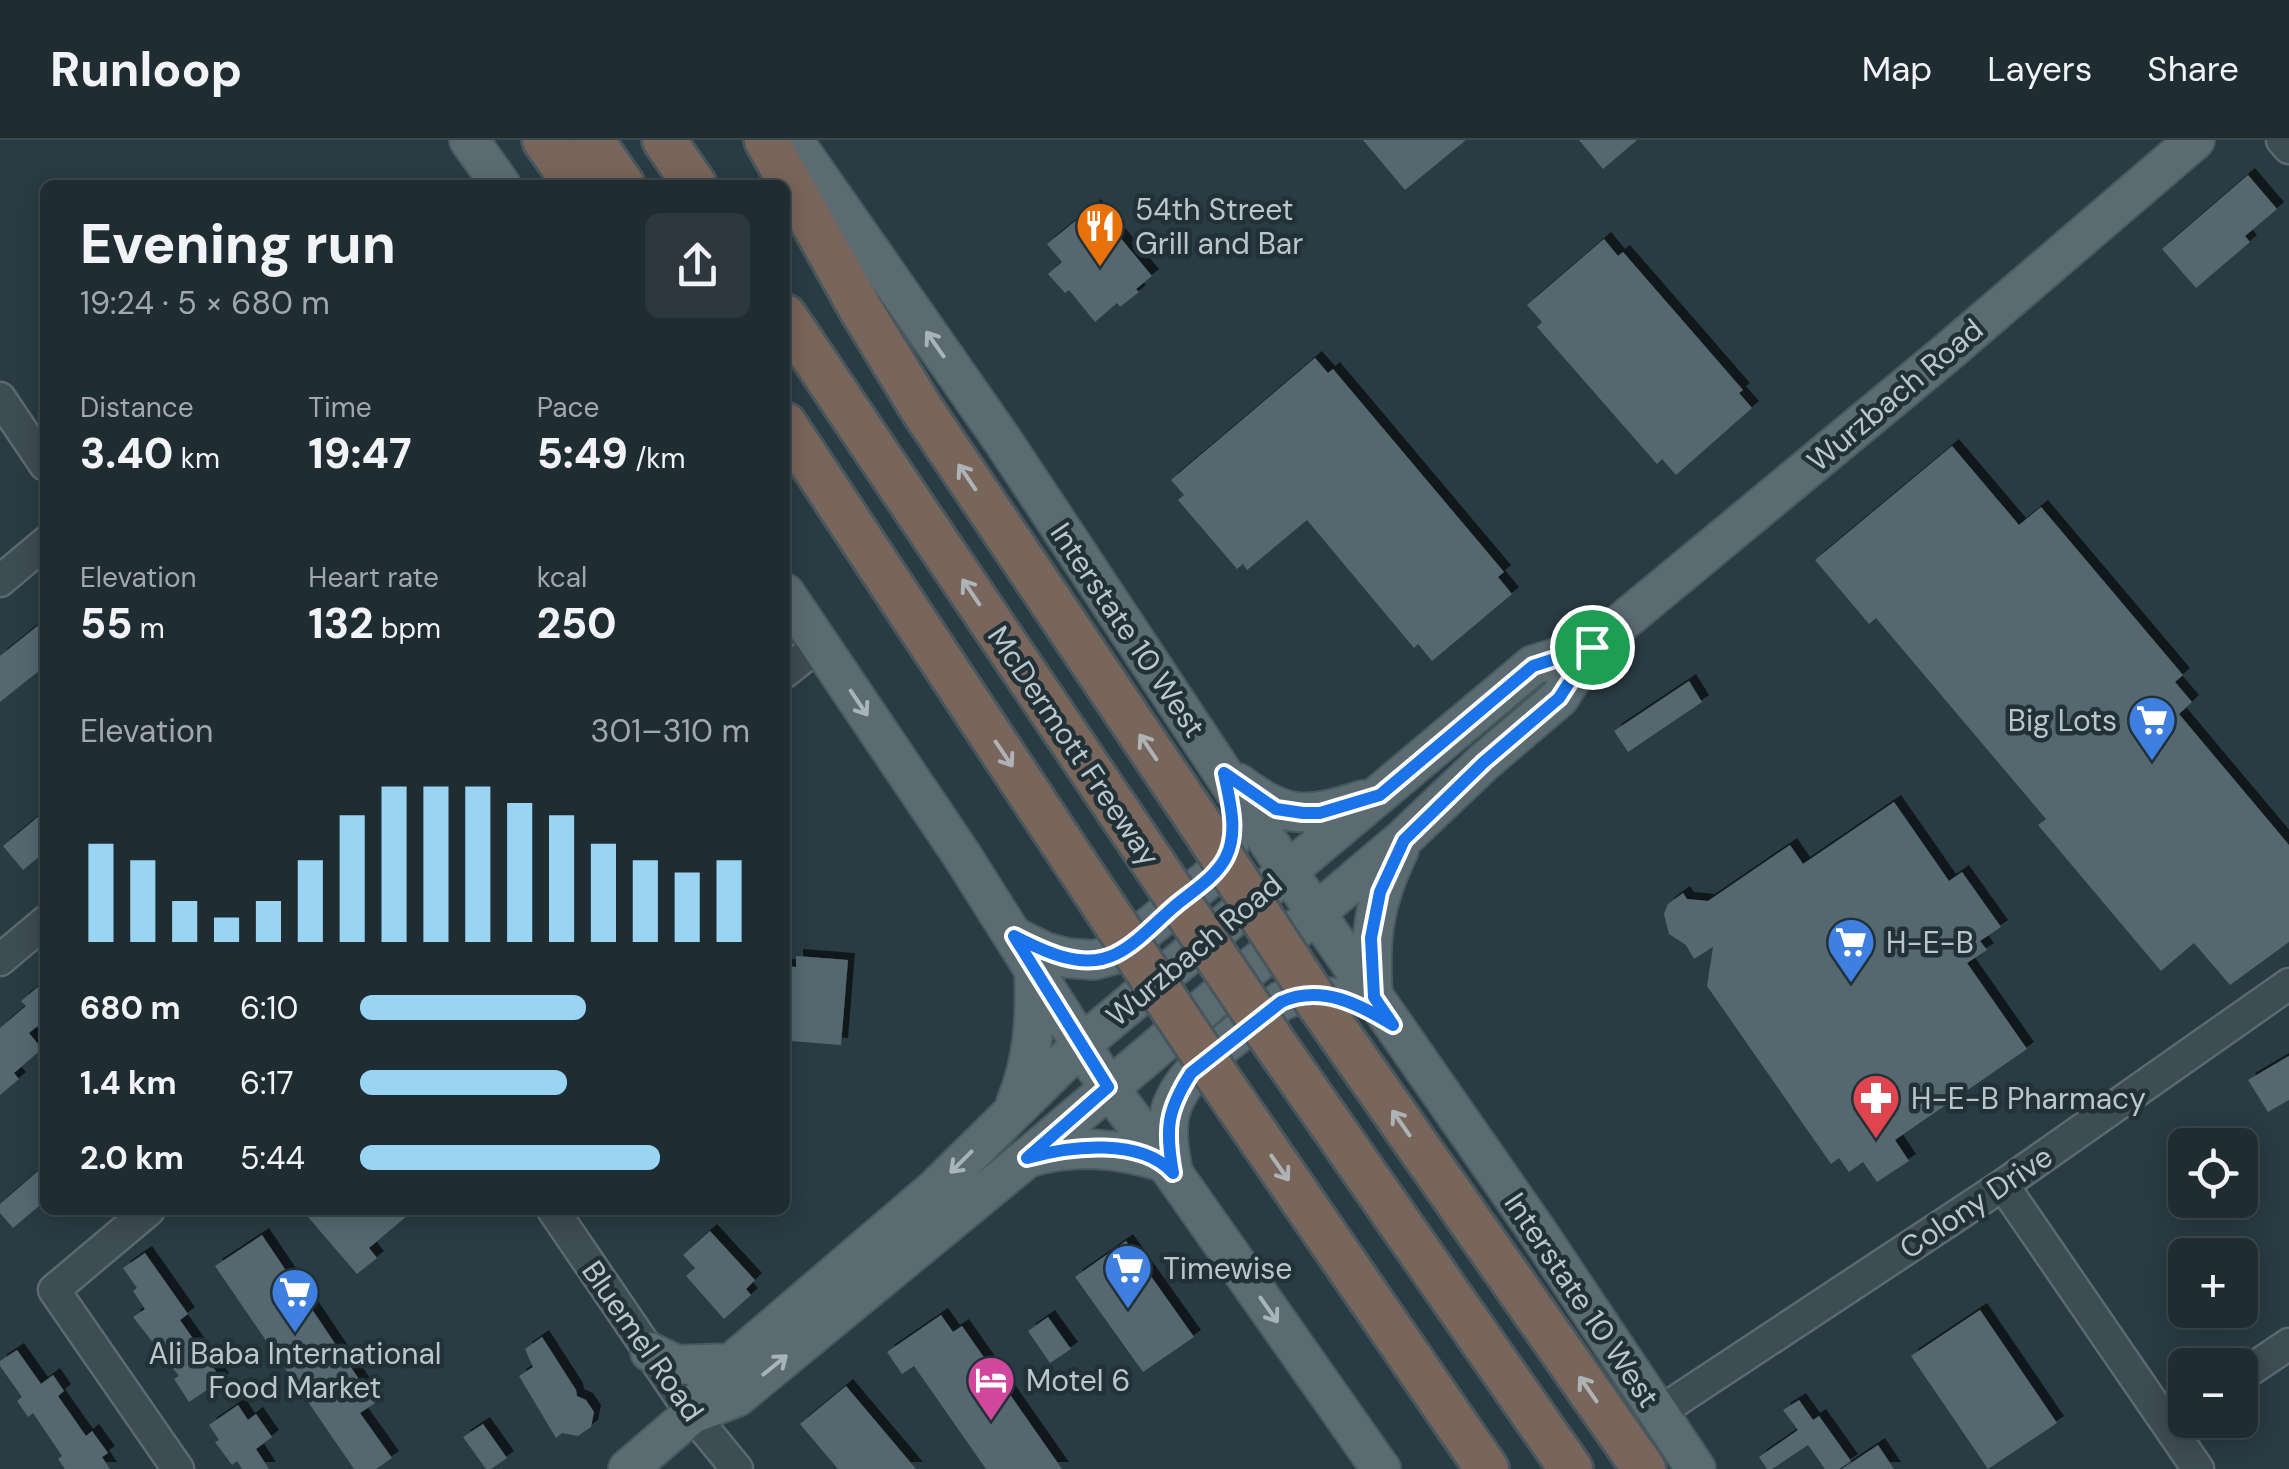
<!DOCTYPE html>
<meta charset="utf-8">
<style>
body{margin:0;font-family:"DM Sans",sans-serif;background:#2c383e;color:#f1f3f6;height:100vh;display:flex;flex-direction:column;font-size:38px;white-space:nowrap}
*{box-sizing:border-box;margin:0}
p{font-size:32px;color:#a1a7ac}
.icon{flex:none;width:55px;height:55px;fill:none;stroke:currentColor;stroke-width:2;stroke-linecap:round;stroke-linejoin:round}
.map{position:relative;flex:1;overflow:hidden}
.sheet{position:absolute;left:40px;top:40px;width:750px;height:1035px;display:flex;flex-direction:column;background:#1f2c32;border-radius:15px;box-shadow:0 5px 25px #0003,0 0 0 2px #3c484d}
.sheet>*{flex:none}
.buttons{position:absolute;left:2168px;top:988px;display:grid;gap:20px}
.buttons a{display:grid;place-items:center;width:90px;height:90px;border-radius:15px;background:#1f2c32;box-shadow:0 5px 25px #0003,0 0 0 2px #3c484d;font-size:50px}
.pin{position:absolute;display:grid;place-items:center;width:85px;height:85px;color:#fff;margin:-42px;border:5px solid #fff;border-radius:50%;box-shadow:0 2px 10px #0007}
.round{display:grid;place-items:center;flex:none;width:105px;height:105px;border-radius:15px;background:#2c383e}
.overview{display:flex;align-items:center;justify-content:space-between;height:170px;padding:0 40px}
h1{font-size:55px;font-weight:800;line-height:75px}
.stats{display:grid;grid-template-columns:repeat(3,1fr);gap:15px;height:170px;padding:10px 40px}
.stats div{display:grid;align-content:center}
.stats b{font-size:42px;font-weight:800}
.stats small{font-size:28px;font-weight:400}
.stats p{font-size:28px}
.chart{height:280px;padding:20px 40px}
.chart p{display:flex;justify-content:space-between}
.chart svg{width:100%;height:180px;margin-top:10px;stroke:#99d4f3;stroke-width:6}
ul{padding:0 40px;list-style:none;font-size:32px}
li{display:grid;grid-template-columns:160px 120px 1fr;align-items:center;height:75px}
li i{height:25px;border-radius:12px;background:#99d4f3}
header{display:flex;align-items:center;gap:60px;box-sizing:border-box;height:140px;padding:0 50px;background:#1f2c32;border-bottom:2px solid #3c484d}
header strong{font-size:48px}
nav{display:flex;gap:55px;margin-inline-start:auto;font-size:35px}
.map>svg:first-child{display:block}
.building{fill:#55686f;filter:url(#shadow)}
.lines{fill:none;stroke-linecap:round;stroke-linejoin:round}
.minor-casing{stroke:#5c6970;stroke-width:35}
.major-casing{stroke:#4a585f;stroke-width:42}
.highway-casing{stroke:#48565d;stroke-width:48}
.minor{stroke:#3e4c53;stroke-width:30}
.major{stroke:#5c6b72;stroke-width:38}
.highway{stroke:#78655b;stroke-width:42}
.highway-bridge-casing{stroke:#48565d;stroke-width:48;stroke-linecap:butt}
.highway-bridge{stroke:#78655b;stroke-width:42}
.oneway{stroke:#a8b4ba}
.oneway2{stroke:#aeb3b5}
.route-casing{stroke:#fff;stroke-width:20}
.route{stroke:#1a73e8;stroke-width:12}
.labels{text-anchor:middle;dominant-baseline:central;stroke-width:9;stroke-linejoin:round;paint-order:stroke}
.poi-label{font-size:30px;fill:#bbc6cc;stroke:#223138;text-anchor:start}
.street-label{font-size:30px;fill:#bbc6cc;stroke:#223138}
</style>
<header>
<strong>Runloop</strong>
<nav><a>Map</a><a>Layers</a><a>Share</a></nav>
</header>
<div class="map">
<svg width="2289" height="1329" viewBox="0 0 2289 1329">
<defs>
<filter id="shadow"><feDropShadow dx="7" dy="-7" stdDeviation="0" flood-color="#0009"/></filter>
</defs>
<rect width="100%" height="100%" fill="#293b43"/>
<path class="building" d="M 1363,0 L 1466,0 L 1405,50 Z
M 1579,0 L 1637,0 L 1603,29 Z
M 2248,35 L 2277,69 L 2245,96 L 2250,102 L 2196,148 L 2162,109 Z
M 1094,66 L 1152,136 L 1136,149 L 1139,152 L 1120,167 L 1117,163 L 1095,182 L 1069,150 L 1065,153 L 1048,134 L 1062,122 L 1047,104 Z
M 1604,99 L 1618,116 L 1623,112 L 1743,250 L 1739,253 L 1752,268 L 1676,335 L 1662,319 L 1657,324 L 1537,187 L 1542,182 L 1527,165 Z
M 1315,218 L 1328,233 L 1333,229 L 1504,432 L 1498,437 L 1512,454 L 1432,521 L 1418,504 L 1414,508 L 1307,380 L 1247,430 L 1243,424 L 1237,429 L 1178,360 L 1184,355 L 1171,340 Z
M 1952,306 L 2019,385 L 2041,367 L 2183,535 L 2175,542 L 2192,562 L 2179,574 L 2289,705 L 2289,802 L 2230,845 L 2194,803 L 2161,831 L 2038,685 L 2046,679 L 1876,478 L 1869,484 L 1815,420 Z
M 45,480 L 45,526 L 0,562 L 0,516 Z
M 1689,541 L 1702,562 L 1628,612 L 1614,591 Z
M 1894,662 L 1949,741 L 1962,732 L 2001,787 L 1980,801 L 1987,810 L 1967,823 L 2027,909 L 1895,1000 L 1909,1021 L 1877,1042 L 1863,1022 L 1849,1032 L 1839,1018 L 1831,1024 L 1707,846 L 1713,807 L 1694,819 L 1686,805 L 1669,794 L 1664,774 L 1668,764 L 1683,753 L 1687,759 L 1708,761 L 1790,705 L 1803,724 Z
M 45,671 L 45,712 L 23,730 L 3,706 Z
M 796,816 L 848,820 L 841,905 L 790,901 L 791,890 L 785,889 L 785,826 L 796,827 Z
M 45,841 L 45,880 L 29,893 L 42,909 L 14,933 L 19,939 L 0,955 L 0,888 L 26,866 L 21,861 Z
M 2289,916 L 2289,960 L 2268,972 L 2248,940 Z
M 45,1025 L 45,1061 L 13,1088 L 0,1073 L 0,1064 Z
M 302,1070 L 414,1070 L 369,1108 L 377,1118 L 357,1134 Z
M 710,1091 L 755,1140 L 746,1149 L 751,1155 L 724,1179 L 686,1136 L 695,1128 L 683,1115 Z
M 262,1095 L 375,1263 L 360,1273 L 392,1318 L 376,1329 L 354,1329 L 215,1126 Z
M 1126,1101 L 1194,1197 L 1143,1232 L 1075,1137 Z
M 145,1113 L 188,1174 L 180,1180 L 222,1240 L 189,1262 L 174,1239 L 179,1236 L 133,1177 L 145,1169 L 133,1151 L 137,1148 L 123,1128 Z
M 1980,1170 L 2057,1283 L 1988,1329 L 1911,1216 Z
M 941,1175 L 953,1192 L 962,1186 L 1062,1329 L 986,1329 L 914,1226 L 902,1234 L 887,1212 Z
M 1048,1177 L 1071,1209 L 1050,1223 L 1028,1191 Z
M 542,1197 L 576,1250 L 577,1256 L 586,1260 L 594,1272 L 591,1287 L 578,1296 L 562,1293 L 556,1298 L 519,1236 L 533,1227 L 525,1209 Z
M 17,1210 L 41,1244 L 53,1235 L 64,1251 L 58,1256 L 86,1296 L 92,1291 L 108,1313 L 102,1317 L 110,1329 L 65,1329 L 58,1319 L 62,1316 L 33,1273 L 28,1277 L 17,1261 L 22,1257 L 0,1226 L 0,1221 Z
M 846,1246 L 916,1329 L 838,1329 L 800,1284 Z
M 1799,1260 L 1813,1280 L 1819,1276 L 1851,1321 L 1839,1329 L 1825,1329 L 1808,1305 L 1772,1329 L 1767,1329 L 1759,1317 L 1798,1290 L 1783,1270 Z
M 238,1265 L 248,1280 L 256,1274 L 272,1297 L 256,1309 L 269,1329 L 242,1329 L 237,1321 L 232,1325 L 215,1302 L 219,1300 L 209,1285 Z
M 483,1284 L 507,1318 L 491,1329 L 486,1329 L 463,1297 Z
M 1878,1305 L 1894,1329 L 1842,1329 Z"/>
<g class="lines">
<g class="minor-casing">
<path id="minor" d="M 2282,0 L 2289,8
M 0,258 L 45,325
M 0,441 L 45,403
M 785,532 L 820,504
M 0,820 L 45,782
M 2003,1045 L 2198,1329
M 149,1070 L 54,1150 L 178,1329
M 553,1070 L 692,1274 L 737,1329
M 2240,1237 L 2289,1204
M 1658,1273 L 2003,1045 L 2289,844"/>
</g>
<g class="major-casing">
<path id="major" d="M 469,0 L 501,45
M 793,0 L 1003,301 L 1317,775 L 1539,1094 L 1696,1329
M 785,453 L 961,714 L 1108,947 L 1173,1033 L 1381,1329
M 1238,643 C 1287,680 1306,678 1363,660
M 1013,796 L 1045,812 L 1067,818 L 1094,820 L 1116,814 L 1212,736 L 1226,717 L 1231,696
M 1373,857 C 1369,798 1373,763 1399,710
M 1016,963 C 1034,919 1036,875 1034,828
M 1030,1017 C 1078,1004 1116,1008 1164,1022
M 1173,1033 C 1170,1015 1166,997 1169,978 C 1176,930 1245,890 1281,861 L 1296,855 L 1337,858
M 650,1212 L 677,1225 L 732,1223
M 692,1274 L 737,1257 L 1027,1018 L 1403,699 L 1484,622 L 1559,558 L 1592,507 L 1942,217 L 2195,0
M 628,1329 L 692,1274 L 713,1239 L 935,1049 L 1081,905 L 1533,525 L 1592,507"/>
</g>
<g class="highway-casing">
<path id="highway" d="M 544,0 L 576,45
M 592,0 L 623,45
M 664,0 L 695,45
M 766,0 L 860,168 L 921,268 L 1203,688
M 785,176 L 1162,736
M 785,284 L 1113,780
M 1319,865 L 1644,1329
M 1275,904 L 1571,1329
M 1225,948 L 1487,1329"/>
</g>
<use href="#minor" class="minor"/>
<use href="#major" class="major"/>
<use href="#highway" class="highway"/>
<g class="highway-bridge-casing">
<path id="highway-bridge" d="M 1203,688 L 1319,865
M 1162,736 L 1275,904
M 1113,780 L 1225,948"/>
</g>
<use href="#highway-bridge" class="highway-bridge"/>
</g>
<defs><path id="oneway-shaft" d="M-6 0H5M1.5-3L5.5 0L1.5 3" fill="none" stroke-width="1.6" stroke-linecap="round" stroke-linejoin="round" transform="scale(2.5)"/></defs>
<g class="oneway">
<use href="#oneway-shaft" transform="translate(935 204) rotate(-125)"/>
<use href="#oneway-shaft" transform="translate(859 563) rotate(56)"/>
<use href="#oneway-shaft" transform="translate(961 1022) rotate(135)"/>
<use href="#oneway-shaft" transform="translate(1269 1170) rotate(55)"/>
<use href="#oneway-shaft" transform="translate(775 1225) rotate(-39)"/>
</g>
<g class="oneway2">
<use href="#oneway-shaft" transform="translate(967 337) rotate(-124)"/>
<use href="#oneway-shaft" transform="translate(971 452) rotate(-124)"/>
<use href="#oneway-shaft" transform="translate(1148 607) rotate(-124)"/>
<use href="#oneway-shaft" transform="translate(1004 614) rotate(56)"/>
<use href="#oneway-shaft" transform="translate(1401 983) rotate(-125)"/>
<use href="#oneway-shaft" transform="translate(1280 1028) rotate(55)"/>
<use href="#oneway-shaft" transform="translate(1588 1249) rotate(-125)"/>
</g>
<g class="lines">
<g class="route-casing">
<path id="route" d="M 1592,507 L 1559,558 L 1484,622 L 1404,700 L 1380,752 L 1371,798 L 1374,857 L 1393,885 C 1359,864 1321,844 1281,862 L 1191,933 C 1167,970 1165,989 1173,1033 C 1141,997 1069,1006 1027,1018 L 1108,947 L 1014,796 C 1043,811 1083,831 1116,814 C 1138,803 1158,780 1176,765 C 1193,751 1216,737 1226,717 C 1239,691 1229,659 1224,633 L 1276,669 L 1303,673 L 1320,673 L 1380,655 L 1533,526 Z"/>
</g>
<use href="#route" class="route"/>
</g>
<defs>
<g id="restaurant-pin" transform="scale(2.5)"><path d="M0 17L-7.5 6A9.5 9.5 0 1 1 7.5 6Z" fill="#e8710a" stroke="#223138"/><path d="M-5-6h1v4h1v-4h1v4h1v-4h1v5L-1.5 .5V6h-2V.5L-5-1ZM5-6V6H3V1.5H1.5Q1.5-4 5-6Z" fill="#fff"/></g>
<g id="supermarket-pin" transform="scale(2.5)"><path d="M0 17L-7.5 6A9.5 9.5 0 1 1 7.5 6Z" fill="#3f7fe0" stroke="#223138"/><path d="M-6-5.5h2.5l.6 2H6L4.5 2H-2.5L-4.4-4H-6ZM-1.5 3.2a1.3 1.3 0 1 0 .1 0ZM3 3.2a1.3 1.3 0 1 0 .1 0Z" fill="#fff"/></g>
<g id="pharmacy-pin" transform="scale(2.5)"><path d="M0 17L-7.5 6A9.5 9.5 0 1 1 7.5 6Z" fill="#e0444e" stroke="#223138"/><path d="M-2-6h4v4h4v4h-4v4h-4v-4h-4v-4h4Z" fill="#fff"/></g>
<g id="hotel-pin" transform="scale(2.5)"><path d="M0 17L-7.5 6A9.5 9.5 0 1 1 7.5 6Z" fill="#d1479c" stroke="#223138"/><path d="M-6-4.5h1.5V1H6V5H4.5V3h-9V5H-6ZM-4 0a1.8 1.8 0 1 1 3.6 0ZM.5 0V-2.5h3Q6-2.5 6 0Z" fill="#fff"/></g>
</defs>
<g fill-rule="evenodd">
<use href="#restaurant-pin" x="1100" y="86"/>
<use href="#supermarket-pin" x="2152" y="580"/>
<use href="#supermarket-pin" x="1851" y="802"/>
<use href="#pharmacy-pin" x="1876" y="958"/>
<use href="#supermarket-pin" x="1128" y="1128"/>
<use href="#supermarket-pin" x="295" y="1152"/>
<use href="#hotel-pin" x="991" y="1240"/>
</g>
<g class="labels">
<g class="poi-label">
<text x="1135" y="69">54th Street<tspan x="1135" dy="34">Grill and Bar</tspan></text>
<text x="2117" y="580" text-anchor="end">Big Lots</text>
<text x="1886" y="802">H-E-B</text>
<text x="1911" y="958">H-E-B Pharmacy</text>
<text x="1163" y="1128">Timewise</text>
<text x="295" y="1213" text-anchor="middle">Ali Baba International<tspan x="295" dy="34">Food Market</tspan></text>
<text x="1026" y="1240">Motel 6</text>
</g>
<g class="street-label">
<text transform="translate(1895 255) rotate(-40)">Wurzbach Road</text>
<text transform="translate(1128 490) rotate(56)">Interstate 10 West</text>
<text transform="translate(1074 606) rotate(56)">McDermott Freeway</text>
<text transform="translate(1194 810) rotate(-40)">Wurzbach Road</text>
<text transform="translate(1976 1062) rotate(-34)">Colony Drive</text>
<text transform="translate(1582 1160) rotate(56)">Interstate 10 West</text>
<text transform="translate(643 1201) rotate(55)">Bluemel Road</text>
</g>
</g>
</svg>
<div class="buttons">
<a><svg class="icon" aria-label="locate" viewBox="0 0 24 24"><circle cx="12" cy="12" r="6"/><path d="M12 2v4M12 18v4M2 12h4M18 12h4"/></svg></a>
<a>+</a>
<a>−</a>
</div>
<div class="pin" style="left:1592px;top:507px;background:#1e9e55"><svg class="icon" aria-label="arrive" viewBox="0 0 24 24"><path d="M6 21V4h12l-3 4 3 4H6"/></svg></div>
<section class="sheet">
<div class="overview"><div><h1>Evening run</h1><p>19:24 · 5 × 680 m</p></div><a class="round"><svg class="icon" aria-label="share" viewBox="0 0 24 24"><path d="M12 15V3M7 8l5-5 5 5M5 13v7h14v-7"/></svg></a></div>
<div class="stats">
<div><p>Distance</p><b>3.40<small> km</small></b></div>
<div><p>Time</p><b>19:47</b></div>
<div><p>Pace</p><b>5:49<small> /km</small></b></div>
</div>
<div class="stats">
<div><p>Elevation</p><b>55<small> m</small></b></div>
<div><p>Heart rate</p><b>132<small> bpm</small></b></div>
<div><p>kcal</p><b>250</b></div>
</div>
<div class="chart"><p><span>Elevation</span>301–310 m</p>
<svg viewBox="0 0 160 44" preserveAspectRatio="none"><path d="M5 44V20M15 44V24M25 44V34M35 44V38M45 44V34M55 44V24M65 44V13M75 44V6M85 44V6M95 44V6M105 44V10M115 44V13M125 44V20M135 44V24M145 44V27M155 44V24"/></svg>
</div>
<ul>
<li><b>680 m</b>6:10<i style="width:58%"></i></li>
<li><b>1.4 km</b>6:17<i style="width:53%"></i></li>
<li><b>2.0 km</b>5:44<i style="width:77%"></i></li>
</ul>
</section>
</div>
